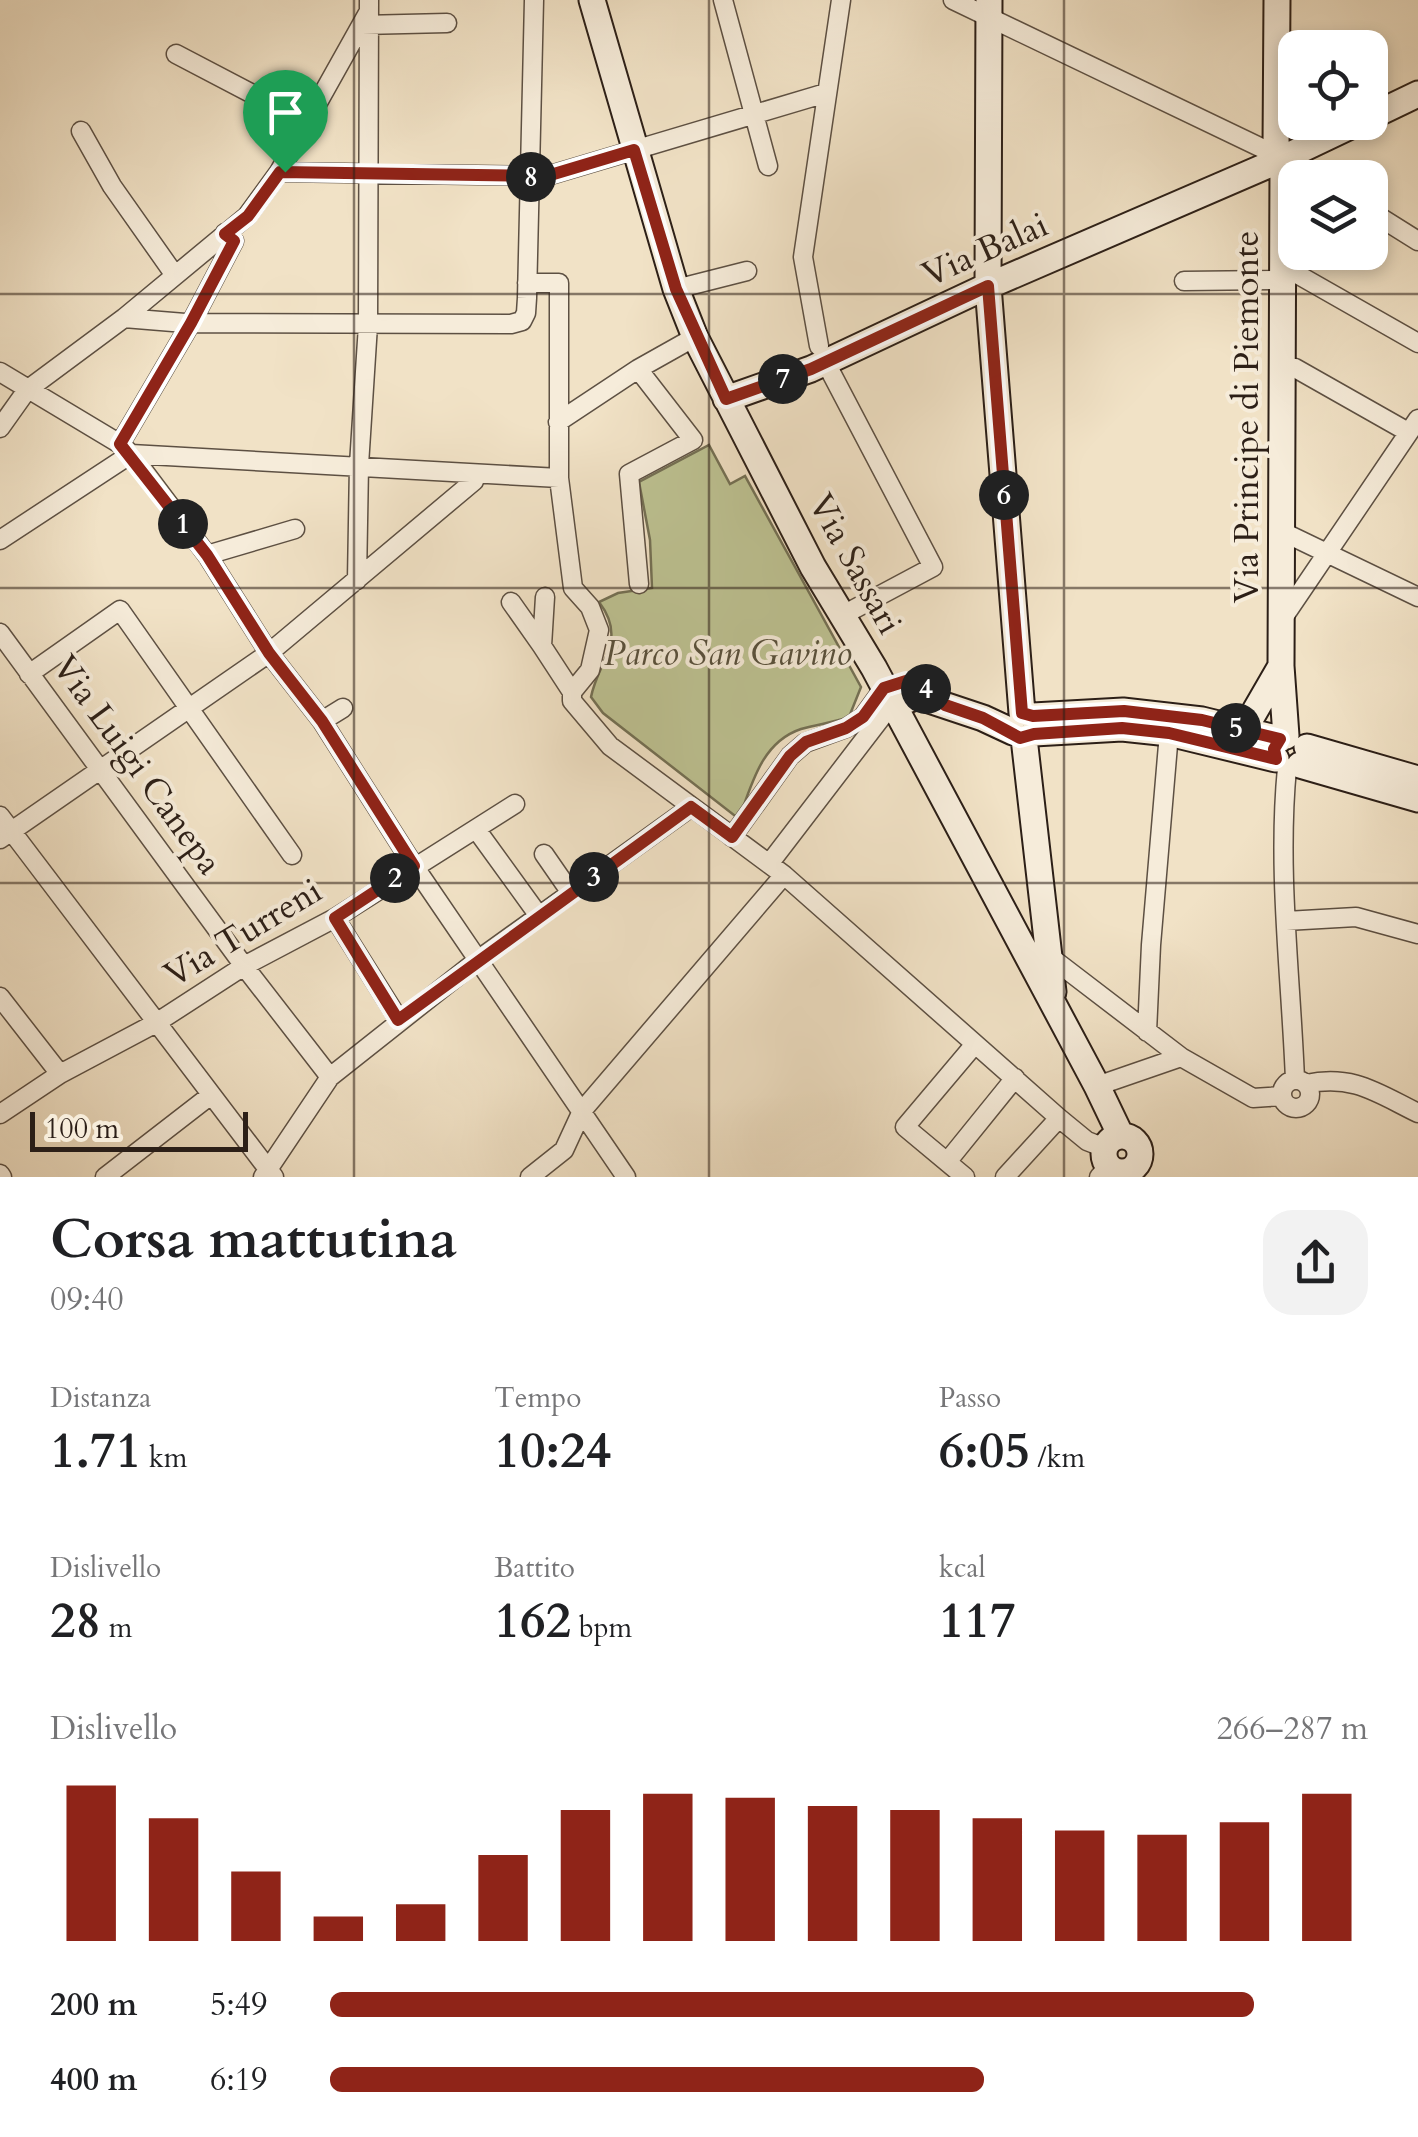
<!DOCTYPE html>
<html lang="it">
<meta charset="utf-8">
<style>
body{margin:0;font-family:Cardo,serif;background:#f2f2f2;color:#202124;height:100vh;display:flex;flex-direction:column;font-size:38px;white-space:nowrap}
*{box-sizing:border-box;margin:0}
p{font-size:32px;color:#757577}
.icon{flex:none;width:55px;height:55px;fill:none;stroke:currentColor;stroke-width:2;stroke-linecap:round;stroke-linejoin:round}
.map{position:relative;height:1177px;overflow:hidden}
.side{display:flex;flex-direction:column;background:#fff;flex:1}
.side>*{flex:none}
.controls{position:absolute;left:1278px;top:30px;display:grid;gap:20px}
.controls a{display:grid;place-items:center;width:110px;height:110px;border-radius:20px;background:#fff;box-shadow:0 5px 15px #0003;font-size:50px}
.scale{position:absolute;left:30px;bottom:25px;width:218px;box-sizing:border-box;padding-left:10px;border:5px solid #2c1f17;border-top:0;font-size:28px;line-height:35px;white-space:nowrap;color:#2c1f17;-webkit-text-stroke:8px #f6ecda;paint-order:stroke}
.pin{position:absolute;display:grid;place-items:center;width:85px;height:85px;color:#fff;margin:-102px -42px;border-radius:50% 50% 50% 0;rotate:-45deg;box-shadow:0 0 10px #0007}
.pin .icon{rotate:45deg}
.km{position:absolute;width:50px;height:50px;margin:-25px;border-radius:50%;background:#222;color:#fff;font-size:28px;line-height:50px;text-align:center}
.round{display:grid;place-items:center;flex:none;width:105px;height:105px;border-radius:30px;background:#f2f2f2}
.head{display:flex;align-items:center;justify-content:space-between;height:170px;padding:0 50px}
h1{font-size:55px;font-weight:700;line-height:75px}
.stats{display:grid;grid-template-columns:repeat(3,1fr);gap:15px;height:170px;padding:10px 50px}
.stats div{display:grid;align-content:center}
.stats b{font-size:50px;font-weight:700}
.stats small{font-size:28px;font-weight:400}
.stats p{font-size:28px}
.chart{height:280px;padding:20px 50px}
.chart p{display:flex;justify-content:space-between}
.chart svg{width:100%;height:180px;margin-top:10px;stroke:#8f2418;stroke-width:6}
ul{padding:0 50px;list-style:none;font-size:32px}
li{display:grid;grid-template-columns:160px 120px 1fr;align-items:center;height:75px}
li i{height:25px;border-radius:12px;background:#8f2418}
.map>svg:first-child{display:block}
.green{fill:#bdc292;stroke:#747054;stroke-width:2.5}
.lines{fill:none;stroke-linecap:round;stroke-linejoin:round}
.street-casing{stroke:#5d5043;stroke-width:21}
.secondary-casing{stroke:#2c1f17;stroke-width:29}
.street{stroke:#f6ecda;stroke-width:18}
.secondary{stroke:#f6ecda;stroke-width:25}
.route-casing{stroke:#fff;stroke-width:20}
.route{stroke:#8f2418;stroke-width:12}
.grid{fill:none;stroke:#2c1f17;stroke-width:2.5;stroke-opacity:0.55}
.labels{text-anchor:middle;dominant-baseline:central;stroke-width:8;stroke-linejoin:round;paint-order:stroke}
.street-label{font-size:35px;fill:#2c1f17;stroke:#f6ecda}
.park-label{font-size:35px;font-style:italic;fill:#58503c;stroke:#f6ecda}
</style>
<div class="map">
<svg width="1418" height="1177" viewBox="0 0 1418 1177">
<rect width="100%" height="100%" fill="#f1e2c6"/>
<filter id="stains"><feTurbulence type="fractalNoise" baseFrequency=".002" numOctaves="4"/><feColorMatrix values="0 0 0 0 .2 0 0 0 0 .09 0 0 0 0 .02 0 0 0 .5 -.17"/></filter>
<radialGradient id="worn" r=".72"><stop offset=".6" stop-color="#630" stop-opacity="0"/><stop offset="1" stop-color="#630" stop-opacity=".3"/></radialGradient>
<path class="green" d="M 709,445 L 730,484 L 745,476 L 861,687 L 849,717 C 833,723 817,724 801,729 C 762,742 752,783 739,819 L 603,713 L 591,697 C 598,661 628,640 599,602 L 618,593 L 652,588 L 650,540 L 639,482 Z"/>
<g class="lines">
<g class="street-casing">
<path id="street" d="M 723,0 L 768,166
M 953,0 L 1272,153
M 362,25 L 447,23
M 176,54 L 306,122
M 81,131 L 112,186 L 174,274
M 1293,164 L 1315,178
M 279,172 L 547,176 L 826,93
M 1370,211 L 1418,241
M 1281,265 L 1418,343
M 1184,281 L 1281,280
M 527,283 L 559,283 L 559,478 L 573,588 L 590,607 L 599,630 L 590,670 L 572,692
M 676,289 L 747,271
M 124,318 L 185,323 L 511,324 L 522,321 L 526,313 L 527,298 L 534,0
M 819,346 L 803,257 L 841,0
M 826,363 L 933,567 L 843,615
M 1282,367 L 1295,368 L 1408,432
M 638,369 L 693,440 L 629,474 L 639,584
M 0,372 L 120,444 L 131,454 L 207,555 L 269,653 L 322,721 L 414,866 L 626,1177
M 558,422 L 638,369 L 695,337
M 0,428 L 27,390 L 124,318 L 247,216 L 279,172 L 368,13
M 120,444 L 191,323 L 234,241 L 225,233
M 131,454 L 559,478
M 1283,532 L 1418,597
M 0,540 L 131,454
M 207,555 L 295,529
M 357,580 L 359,465 L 368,325 L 369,0
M 545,597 L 542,646 L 572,692 L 572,701 L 610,746 L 784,875 L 1059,1118 L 1087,1141 L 1105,1148
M 511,602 L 542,646
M 1281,621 L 1418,419
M 0,633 L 244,966 L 330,1077
M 29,674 L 120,610 L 292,855
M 322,721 L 343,708
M 1287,768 C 1277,871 1291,977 1295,1080
M 0,816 L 274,1177
M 476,829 L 539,916
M 732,837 L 790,756 L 805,743 L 846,728 L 863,717 L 884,688
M 0,839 L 269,653 L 474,481 L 476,474
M 544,854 L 571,893
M 769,864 L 887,710
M 335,918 L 399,1020
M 1286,921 L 1356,917 L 1418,934
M 1049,956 L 1181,1057
M 0,997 L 60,1074
M 1147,1032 L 1151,945 L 1169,733
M1282 1094a14 14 0 1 1 28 0a14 14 0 1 1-28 0Z
M 1306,1084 C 1353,1074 1377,1093 1418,1113
M 1097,1086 L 1181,1057 L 1253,1098 L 1282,1096
M 0,1114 L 60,1074 L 156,1023 L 244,966 L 335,918 L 515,804
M 947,1162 L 1015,1078
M 0,1174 L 2,1177
M 105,1177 L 211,1095
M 263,1177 L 330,1077 L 479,959 L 691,807
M 530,1177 L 564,1150 L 582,1111 L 784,875
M 965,1177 L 905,1127 L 975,1044
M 1005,1177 L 1059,1118
M 1099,1177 L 1105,1170 L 1112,1169"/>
</g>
<g class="secondary-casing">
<path id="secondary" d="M 592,0 L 676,289 L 695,337 L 813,567 L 874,668 L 1097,1086 L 1121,1136
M 989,0 L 988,286 L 1022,713
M 1370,117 L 1418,94
M 1276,147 L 1277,0
M 1294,153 L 1359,122
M 1283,169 L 1281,666 L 1286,736
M 726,399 L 811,369 L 979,290 L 1273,163
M 893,706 L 917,696 L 983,718 L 1013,732
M 1033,716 L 1123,711 L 1202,720 L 1280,739
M 1244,730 L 1281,666
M 1034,733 L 1122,728 L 1169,733 L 1276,759
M 1024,738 L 1053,992
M 1307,747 L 1418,779
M 1300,765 L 1418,799
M1104 1154a18 18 0 1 1 36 0a18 18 0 1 1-36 0Z"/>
</g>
<use href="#street" class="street"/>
<use href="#secondary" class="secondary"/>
</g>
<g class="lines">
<g class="route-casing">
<path id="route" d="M 634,150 L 676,289 L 726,399 L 811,369 L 988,286 L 1022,713 L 1033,716 L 1124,711 L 1202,720 L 1280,739 L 1274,749 L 1276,759 L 1169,733 L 1122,728 L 1034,734 L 1020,738 L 983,718 L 945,705 L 919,683 L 906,681 L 884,688 L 863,717 L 846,728 L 806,742 L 790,756 L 732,837 L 691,807 L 398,1020 L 335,918 L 414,866 L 322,721 L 269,653 L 207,555 L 120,444 L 191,323 L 234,241 L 225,234 L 248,216 L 280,172 L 547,176 Z"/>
</g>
<use href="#route" class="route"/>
</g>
<path class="grid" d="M 354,0 L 354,1177M 709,0 L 709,1177M 1064,0 L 1064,1177M 0,294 L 1418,294M 0,588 L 1418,588M 0,883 L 1418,883"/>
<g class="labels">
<g class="street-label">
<text transform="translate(985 250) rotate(-24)">Via Balai</text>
<text transform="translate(1247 417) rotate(-90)">Via Principe di Piemonte</text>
<text transform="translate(855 564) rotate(61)">Via Sassari</text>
<text transform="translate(137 765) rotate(54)">Via Luigi Canepa</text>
<text transform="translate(243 933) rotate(-31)">Via Turreni</text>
</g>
<g class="park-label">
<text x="728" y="654">Parco San Gavino</text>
</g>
</g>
<rect width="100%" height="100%" filter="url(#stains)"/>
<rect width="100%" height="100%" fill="url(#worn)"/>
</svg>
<div class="controls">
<a><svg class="icon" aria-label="locate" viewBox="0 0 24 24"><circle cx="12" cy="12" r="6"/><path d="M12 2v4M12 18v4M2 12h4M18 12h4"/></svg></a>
<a><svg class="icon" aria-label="layers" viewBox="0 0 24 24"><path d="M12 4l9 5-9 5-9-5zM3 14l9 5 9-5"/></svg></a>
</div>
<div class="scale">100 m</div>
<div class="pin" style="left:285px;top:172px;background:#1e9e55"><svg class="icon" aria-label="arrive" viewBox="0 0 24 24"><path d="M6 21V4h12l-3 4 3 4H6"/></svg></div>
<b class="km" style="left:183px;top:524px">1</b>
<b class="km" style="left:395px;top:878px">2</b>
<b class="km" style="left:594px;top:877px">3</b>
<b class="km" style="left:926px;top:689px">4</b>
<b class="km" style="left:1236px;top:728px">5</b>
<b class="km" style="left:1004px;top:495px">6</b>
<b class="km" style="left:783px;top:379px">7</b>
<b class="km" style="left:531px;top:177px">8</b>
</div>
<section class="side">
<div class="head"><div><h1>Corsa mattutina</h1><p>09:40</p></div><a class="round"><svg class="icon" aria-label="share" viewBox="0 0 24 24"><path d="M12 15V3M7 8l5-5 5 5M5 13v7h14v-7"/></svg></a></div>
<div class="stats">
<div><p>Distanza</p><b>1.71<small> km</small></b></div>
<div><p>Tempo</p><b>10:24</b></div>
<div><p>Passo</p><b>6:05<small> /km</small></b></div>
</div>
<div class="stats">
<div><p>Dislivello</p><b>28<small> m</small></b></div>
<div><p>Battito</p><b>162<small> bpm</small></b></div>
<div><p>kcal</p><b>117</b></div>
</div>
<div class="chart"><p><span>Dislivello</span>266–287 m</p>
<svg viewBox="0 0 160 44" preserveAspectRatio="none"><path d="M5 44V6M15 44V14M25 44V27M35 44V38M45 44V35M55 44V23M65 44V12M75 44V8M85 44V9M95 44V11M105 44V12M115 44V14M125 44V17M135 44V18M145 44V15M155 44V8"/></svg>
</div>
<ul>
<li><b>200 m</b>5:49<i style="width:89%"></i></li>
<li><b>400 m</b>6:19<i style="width:63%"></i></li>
</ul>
</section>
